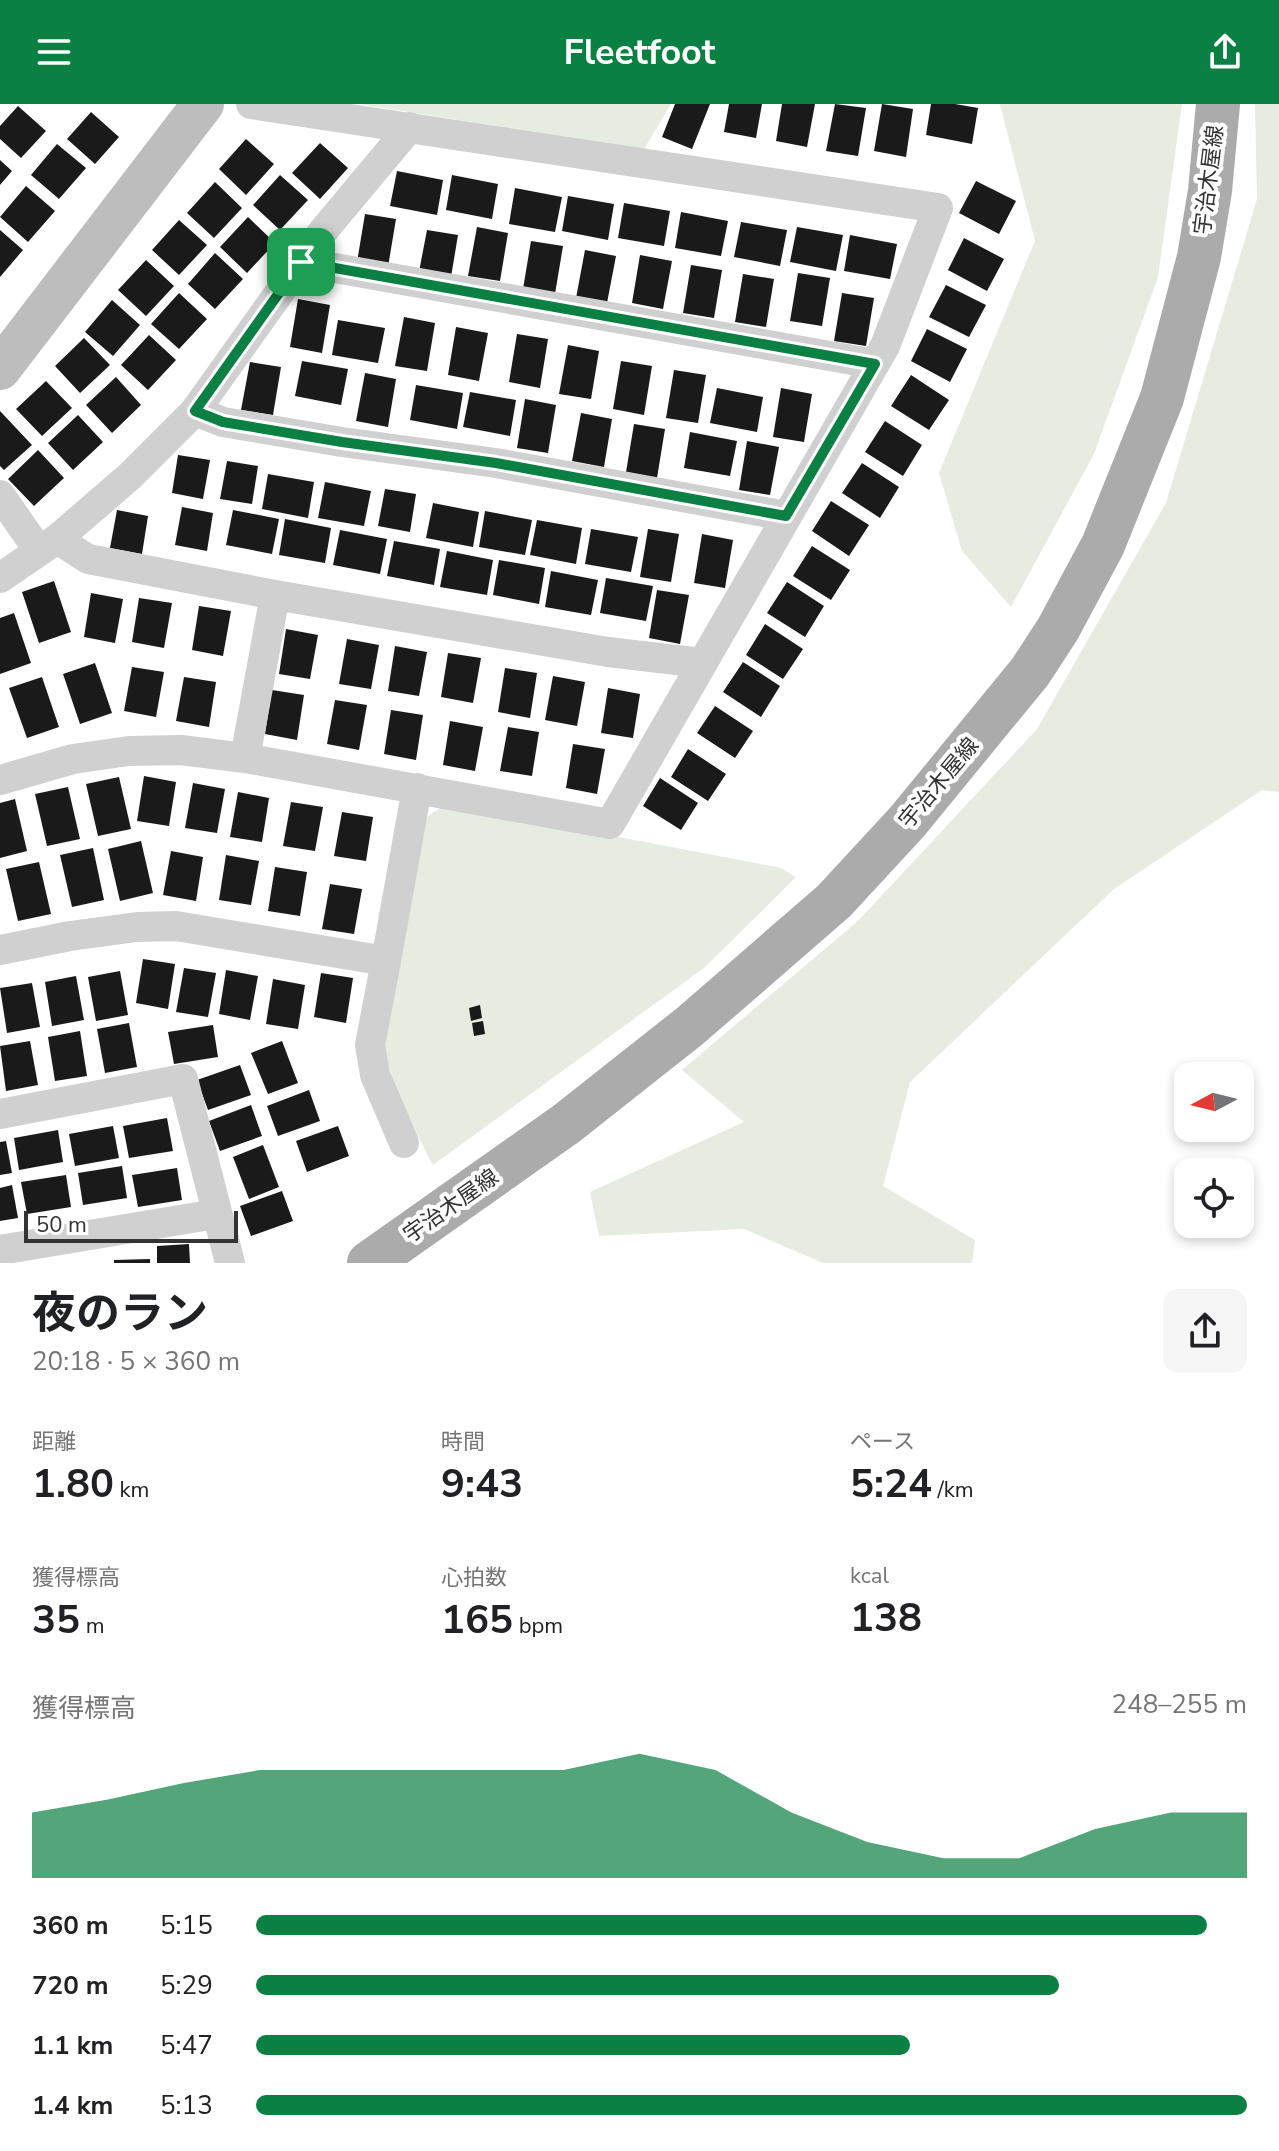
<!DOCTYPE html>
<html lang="ja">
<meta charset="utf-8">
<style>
body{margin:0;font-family:"Nunito Sans","Noto Sans JP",sans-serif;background:#f6f6f6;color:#202124;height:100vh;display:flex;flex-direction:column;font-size:30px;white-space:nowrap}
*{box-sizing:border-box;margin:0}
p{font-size:26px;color:#757577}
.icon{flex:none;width:44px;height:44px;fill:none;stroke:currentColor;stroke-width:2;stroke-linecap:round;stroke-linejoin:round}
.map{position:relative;height:1159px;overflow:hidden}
.side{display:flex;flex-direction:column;background:#fff;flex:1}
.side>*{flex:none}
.needle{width:52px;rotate:263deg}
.fabs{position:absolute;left:1174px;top:958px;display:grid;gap:16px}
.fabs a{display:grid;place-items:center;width:80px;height:80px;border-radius:16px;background:#fff;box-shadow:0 4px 12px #0003;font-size:40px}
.scale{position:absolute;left:24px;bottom:20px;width:214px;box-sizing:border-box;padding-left:8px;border:4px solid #333;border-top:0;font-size:22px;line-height:28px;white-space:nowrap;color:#333;-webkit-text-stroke:6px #fff;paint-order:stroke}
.pin{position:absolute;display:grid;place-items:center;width:68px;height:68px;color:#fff;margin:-34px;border-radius:16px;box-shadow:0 4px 12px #0006}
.round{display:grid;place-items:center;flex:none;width:84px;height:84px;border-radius:16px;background:#f6f6f6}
.headline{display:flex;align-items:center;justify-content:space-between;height:136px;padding:0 32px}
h1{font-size:44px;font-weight:700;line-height:60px}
.figures{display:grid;grid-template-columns:repeat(3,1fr);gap:12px;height:136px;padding:8px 32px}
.figures div{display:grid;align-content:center}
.figures b{font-size:40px;font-weight:700}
.figures small{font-size:22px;font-weight:400}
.figures p{font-size:22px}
.chart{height:224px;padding:16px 32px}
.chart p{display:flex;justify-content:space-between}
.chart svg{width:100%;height:144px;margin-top:8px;fill:#0b8043;opacity:.7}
ul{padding:0 32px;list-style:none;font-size:26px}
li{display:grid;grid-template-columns:128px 96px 1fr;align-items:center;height:60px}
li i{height:20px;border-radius:10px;background:#0b8043}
header{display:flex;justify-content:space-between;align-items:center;height:104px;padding:0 32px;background:#0b8043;color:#fff;font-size:36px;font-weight:700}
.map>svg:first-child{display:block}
.green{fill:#e6ecdf}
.building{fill:#1a1a1a}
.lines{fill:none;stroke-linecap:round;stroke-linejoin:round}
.street{stroke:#d0d0d0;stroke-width:30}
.secondary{stroke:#bdbdbd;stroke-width:42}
.primary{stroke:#ababab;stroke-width:44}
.route-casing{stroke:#fff;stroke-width:16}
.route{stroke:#0b8043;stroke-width:10}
.labels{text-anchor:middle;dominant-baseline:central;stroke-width:8;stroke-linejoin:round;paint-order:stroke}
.street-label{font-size:22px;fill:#333;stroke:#fff}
</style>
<header><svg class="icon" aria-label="menu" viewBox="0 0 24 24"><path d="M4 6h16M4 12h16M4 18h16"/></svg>Fleetfoot<svg class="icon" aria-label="share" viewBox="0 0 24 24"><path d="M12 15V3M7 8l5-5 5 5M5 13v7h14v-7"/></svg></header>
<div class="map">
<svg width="1279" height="1159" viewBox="0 0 1279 1159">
<rect width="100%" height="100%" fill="#fff"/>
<path class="green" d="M 358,0 L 671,0 L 644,45 Z
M 1000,0 L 1182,0 L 1158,173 L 1094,350 L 1011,503 L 962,447 L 939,369 L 1035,137 Z
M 1255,0 L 1279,0 L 1279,688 L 1262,686 L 1114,785 L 910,978 L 883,1082 L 975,1136 L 972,1159 L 823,1159 L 744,1125 L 599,1132 L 590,1088 L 744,1018 L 682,966 L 859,816 L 1037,625 L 1166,399 L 1257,95 Z
M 446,700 L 781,764 L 796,773 L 704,864 L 433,1061 C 412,1021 391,980 382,936 L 424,715 Z"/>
<path class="building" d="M 675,0 L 710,0 L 692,45 L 662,33 Z
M 729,0 L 762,0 L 756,34 L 724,28 Z
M 782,0 L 815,0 L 807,43 L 776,37 Z
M 835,0 L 866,4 L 858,52 L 826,47 Z
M 882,0 L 913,5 L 906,53 L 874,47 Z
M 931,0 L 955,0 L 978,4 L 972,40 L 926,31 Z
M 18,2 L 46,27 L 21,54 L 0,35 L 0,22 Z
M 91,8 L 119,33 L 95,60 L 67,35 Z
M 246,35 L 274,60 L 246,91 L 219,65 Z
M 320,39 L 348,64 L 320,95 L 292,69 Z
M 57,40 L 86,64 L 59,95 L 31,71 Z
M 0,56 L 12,67 L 0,81 Z
M 397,67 L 443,76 L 437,111 L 390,102 Z
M 280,71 L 308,96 L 280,126 L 253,101 Z
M 452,71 L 498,80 L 492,115 L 446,106 Z
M 976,77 L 1016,97 L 999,130 L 959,109 Z
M 215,78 L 242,104 L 214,134 L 187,109 Z
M 26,82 L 55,107 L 28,138 L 0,113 Z
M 515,84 L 562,93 L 555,128 L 509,120 Z
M 568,92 L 614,100 L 608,136 L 562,127 Z
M 624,99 L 670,107 L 664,142 L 618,134 Z
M 681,108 L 728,117 L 721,152 L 675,144 Z
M 365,110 L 396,115 L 388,163 L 357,158 Z
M 248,113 L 275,139 L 247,169 L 220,143 Z
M 179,116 L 207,141 L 179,171 L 152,146 Z
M 741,118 L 787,126 L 780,162 L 734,153 Z
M 477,123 L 508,129 L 500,177 L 468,172 Z
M 797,123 L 843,131 L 836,167 L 790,158 Z
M 0,126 L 23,146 L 0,173 Z
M 427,126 L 458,131 L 450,179 L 418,173 Z
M 850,131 L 897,140 L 890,175 L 844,167 Z
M 964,134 L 1004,155 L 987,187 L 948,166 Z
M 531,137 L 563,142 L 555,190 L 523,185 Z
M 585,146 L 616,152 L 607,199 L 576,194 Z
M 215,149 L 243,175 L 215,205 L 188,180 Z
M 640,151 L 672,157 L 663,205 L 632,199 Z
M 146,156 L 174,182 L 146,212 L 118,186 Z
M 691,161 L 722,166 L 714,214 L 683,209 Z
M 798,169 L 830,174 L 822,222 L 790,217 Z
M 743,170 L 774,175 L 766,223 L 735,218 Z
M 946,181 L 986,201 L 969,233 L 929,213 Z
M 179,189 L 207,215 L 179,245 L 151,220 Z
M 842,189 L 874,194 L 866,242 L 834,237 Z
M 298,195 L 330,201 L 322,249 L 290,243 Z
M 112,196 L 140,221 L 113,252 L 85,228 Z
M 404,213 L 435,219 L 427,267 L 395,262 Z
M 338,216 L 385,224 L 378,259 L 332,251 Z
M 456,223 L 488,229 L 479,277 L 448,271 Z
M 927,225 L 967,245 L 950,278 L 911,257 Z
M 517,230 L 548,235 L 540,284 L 509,278 Z
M 149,231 L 176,256 L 148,286 L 121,261 Z
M 84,234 L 110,261 L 80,289 L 55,262 Z
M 568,241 L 599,247 L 591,295 L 559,290 Z
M 302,257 L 348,265 L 341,301 L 295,292 Z
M 621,257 L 652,262 L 644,311 L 613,305 Z
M 250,258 L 281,263 L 273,311 L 241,306 Z
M 674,266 L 706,271 L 698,319 L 666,314 Z
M 365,269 L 396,275 L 388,323 L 356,317 Z
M 911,271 L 949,296 L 929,326 L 891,302 Z
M 116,273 L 141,301 L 112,329 L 86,301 Z
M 46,277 L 72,304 L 42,332 L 16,305 Z
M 416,281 L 463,289 L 457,325 L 410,316 Z
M 717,284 L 763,293 L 757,328 L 710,319 Z
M 781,284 L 812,290 L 804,338 L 773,333 Z
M 470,288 L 516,296 L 510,332 L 463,323 Z
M 525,295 L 556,301 L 548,349 L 517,344 Z
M 0,307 L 32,341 L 4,366 L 0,362 Z
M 581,309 L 612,315 L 604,363 L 572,357 Z
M 78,311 L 103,338 L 73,366 L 48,339 Z
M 885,317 L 922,341 L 903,372 L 865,348 Z
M 634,320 L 665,325 L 657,374 L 626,368 Z
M 690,328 L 737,337 L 730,372 L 684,364 Z
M 747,337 L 779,343 L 770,391 L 739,386 Z
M 38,346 L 64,374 L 34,402 L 8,375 Z
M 178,351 L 210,356 L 203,395 L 172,389 Z
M 227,357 L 258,362 L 252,400 L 220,395 Z
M 862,359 L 899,383 L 880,414 L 842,389 Z
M 268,370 L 314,378 L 308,414 L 262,405 Z
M 325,378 L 371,387 L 364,422 L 318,414 Z
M 385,385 L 416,390 L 410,428 L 378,422 Z
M 831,397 L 869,421 L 849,452 L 812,427 Z
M 433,399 L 479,408 L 473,443 L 426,434 Z
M 182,403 L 213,409 L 207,447 L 175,441 Z
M 117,406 L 148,412 L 142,450 L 110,444 Z
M 233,406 L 279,415 L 272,450 L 226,441 Z
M 485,407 L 532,416 L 525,451 L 479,443 Z
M 285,415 L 331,424 L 325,459 L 279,451 Z
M 537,416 L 582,424 L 576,460 L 530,451 Z
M 591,425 L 638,433 L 631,468 L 585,460 Z
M 648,425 L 679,430 L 671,478 L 640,473 Z
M 340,426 L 387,435 L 380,470 L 333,461 Z
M 702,430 L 733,436 L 725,484 L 694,479 Z
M 394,437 L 440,445 L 434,481 L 387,472 Z
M 812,442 L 850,466 L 831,496 L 793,472 Z
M 447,447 L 493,456 L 487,491 L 440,483 Z
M 499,456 L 545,464 L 539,500 L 493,491 Z
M 551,467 L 598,476 L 591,511 L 545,503 Z
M 606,474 L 653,482 L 646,517 L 600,509 Z
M 54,477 L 71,528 L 39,539 L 22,488 Z
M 787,478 L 824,502 L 805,533 L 767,509 Z
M 657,486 L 689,491 L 680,540 L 649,534 Z
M 91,489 L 123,495 L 115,539 L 84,533 Z
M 139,494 L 172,499 L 164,544 L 132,538 Z
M 199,502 L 231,507 L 223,552 L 192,546 Z
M 14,509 L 31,559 L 0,570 L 0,514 Z
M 765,520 L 803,545 L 783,575 L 746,551 Z
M 286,525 L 318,531 L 310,575 L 279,570 Z
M 347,535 L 379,541 L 371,585 L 339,580 Z
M 395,542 L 427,548 L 419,592 L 388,587 Z
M 448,549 L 481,554 L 473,599 L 441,593 Z
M 743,558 L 780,582 L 761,613 L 723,588 Z
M 95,559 L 112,609 L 80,620 L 63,570 Z
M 132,563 L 164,568 L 156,613 L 124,607 Z
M 505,564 L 537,569 L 530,614 L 498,608 Z
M 553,572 L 585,578 L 577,622 L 545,616 Z
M 42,573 L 59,623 L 27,634 L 9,584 Z
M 184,573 L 216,578 L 209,623 L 176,617 Z
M 608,584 L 640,590 L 633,634 L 601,629 Z
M 272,586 L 304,591 L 297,636 L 265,630 Z
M 335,596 L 367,601 L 359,646 L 327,640 Z
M 715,602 L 753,627 L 735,654 L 697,629 Z
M 391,606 L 423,611 L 416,656 L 384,650 Z
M 450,617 L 483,623 L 475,667 L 443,661 Z
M 508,623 L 539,628 L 532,672 L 500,667 Z
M 573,640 L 605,645 L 597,690 L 566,684 Z
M 688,645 L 726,670 L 708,697 L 671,673 Z
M 144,672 L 176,678 L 169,722 L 137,717 Z
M 119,673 L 131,725 L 98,732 L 86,680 Z
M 660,674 L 698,699 L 681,726 L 643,702 Z
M 193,679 L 225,685 L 217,729 L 185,724 Z
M 68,683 L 80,735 L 47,742 L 35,690 Z
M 238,688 L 269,694 L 262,738 L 230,733 Z
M 15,695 L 27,747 L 0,754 L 0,699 Z
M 291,698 L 323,703 L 315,747 L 283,742 Z
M 342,708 L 373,713 L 366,757 L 334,752 Z
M 141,737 L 153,789 L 120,797 L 108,745 Z
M 93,744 L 104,796 L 72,803 L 60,751 Z
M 171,747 L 203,753 L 196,797 L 163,791 Z
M 226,751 L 259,757 L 251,801 L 219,796 Z
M 39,758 L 51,810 L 18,817 L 6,765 Z
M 275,763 L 307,768 L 300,812 L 268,807 Z
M 330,780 L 362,785 L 354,830 L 322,825 Z
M 143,855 L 175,860 L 168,905 L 136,899 Z
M 184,864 L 216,869 L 208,913 L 176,908 Z
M 226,866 L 258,872 L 250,916 L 219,910 Z
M 120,867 L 128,911 L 96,917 L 88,873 Z
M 321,869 L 353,874 L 346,919 L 314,913 Z
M 76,872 L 84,916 L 52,922 L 45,878 Z
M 273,875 L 305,881 L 298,925 L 266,920 Z
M 32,879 L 40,923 L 7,929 L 0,884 Z
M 480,901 L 482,914 L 471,917 L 469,904 Z
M 483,917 L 485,930 L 474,932 L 472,919 Z
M 129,919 L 137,963 L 105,969 L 97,925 Z
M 213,921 L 218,953 L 174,960 L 168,928 Z
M 80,927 L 87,972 L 55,977 L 48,933 Z
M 30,937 L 38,981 L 6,987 L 0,942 Z
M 282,937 L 298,979 L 268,990 L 251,949 Z
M 240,961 L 251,991 L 208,1006 L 197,976 Z
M 309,986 L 320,1017 L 278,1032 L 267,1002 Z
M 251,1001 L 262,1032 L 220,1047 L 209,1017 Z
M 167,1014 L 173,1047 L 129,1054 L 123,1022 Z
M 113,1022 L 119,1054 L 75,1062 L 69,1030 Z
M 338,1022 L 349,1052 L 307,1068 L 296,1037 Z
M 58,1026 L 63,1058 L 19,1066 L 14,1034 Z
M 6,1037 L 12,1069 L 0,1071 L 0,1038 Z
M 263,1041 L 279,1083 L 249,1095 L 233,1053 Z
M 122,1062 L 127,1094 L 83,1101 L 78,1069 Z
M 177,1064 L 182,1096 L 138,1103 L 132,1071 Z
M 66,1071 L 71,1103 L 27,1110 L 21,1078 Z
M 12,1081 L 18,1114 L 0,1117 L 0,1084 Z
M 282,1087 L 293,1117 L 251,1132 L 240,1102 Z
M 189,1140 L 190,1159 L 157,1159 L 157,1142 Z
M 150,1155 L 150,1159 L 114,1159 L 114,1156 Z"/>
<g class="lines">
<path class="street" d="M 301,158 L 875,260
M 195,307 L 223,318 L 342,338 L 496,359 L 786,412
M 0,391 L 39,447
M 57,435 L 88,455 L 275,491 L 608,548 L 702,559
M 0,474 L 57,435 L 130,372 L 195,307 L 324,126 L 410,23
M 245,654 L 275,491
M 0,676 L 73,655 L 129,647 L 181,646 L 245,654 L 610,720 L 885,242 L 938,104 L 251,0
M 0,846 L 70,832 L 137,823 L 176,822 L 386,857 L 417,684
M 386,857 L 370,941 L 375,971 L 404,1039
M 0,1010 L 183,975 L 230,1159
M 0,1146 L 216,1110"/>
<path class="secondary" d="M 0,265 L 203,0"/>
<path class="primary" d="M 369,1159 L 566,1020 L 690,922 L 834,797 L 907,718 L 1030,568 L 1058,525 L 1103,441 L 1162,294 L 1199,153 L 1210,87 L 1218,0"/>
</g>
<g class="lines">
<g class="route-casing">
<path id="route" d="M 301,158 L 875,260 L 786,412 L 496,359 L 342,338 L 223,318 L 195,307 Z"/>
</g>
<use href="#route" class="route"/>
</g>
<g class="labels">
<g class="street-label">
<text transform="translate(1209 76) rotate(-83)">宇治木屋線</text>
<text transform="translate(939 679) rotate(-50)">宇治木屋線</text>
<text transform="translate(451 1102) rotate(-35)">宇治木屋線</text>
</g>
</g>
</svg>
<div class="fabs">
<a><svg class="needle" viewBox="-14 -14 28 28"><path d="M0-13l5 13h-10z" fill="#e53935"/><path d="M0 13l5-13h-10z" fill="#757577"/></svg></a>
<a><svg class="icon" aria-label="locate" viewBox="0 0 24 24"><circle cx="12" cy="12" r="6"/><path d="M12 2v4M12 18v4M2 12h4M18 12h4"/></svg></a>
</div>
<div class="scale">50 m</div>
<div class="pin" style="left:301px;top:158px;background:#1e9e55"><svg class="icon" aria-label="arrive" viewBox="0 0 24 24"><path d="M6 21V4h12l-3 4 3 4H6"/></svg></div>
</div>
<section class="side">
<div class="headline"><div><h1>夜のラン</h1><p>20:18 · 5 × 360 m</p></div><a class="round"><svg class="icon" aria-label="share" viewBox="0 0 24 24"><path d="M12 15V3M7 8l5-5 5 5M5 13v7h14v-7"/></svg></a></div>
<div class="figures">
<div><p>距離</p><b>1.80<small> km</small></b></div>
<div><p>時間</p><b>9:43</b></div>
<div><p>ペース</p><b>5:24<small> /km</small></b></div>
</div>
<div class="figures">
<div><p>獲得標高</p><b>35<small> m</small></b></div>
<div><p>心拍数</p><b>165<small> bpm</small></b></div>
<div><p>kcal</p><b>138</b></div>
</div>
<div class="chart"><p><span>獲得標高</span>248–255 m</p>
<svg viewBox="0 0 160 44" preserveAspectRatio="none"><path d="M0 44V24L10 20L20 15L30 11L40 11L50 11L60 11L70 11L80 6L90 11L100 24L110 33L120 38L130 38L140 29L150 24L160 24V44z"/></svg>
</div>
<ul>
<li><b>360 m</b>5:15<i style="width:96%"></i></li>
<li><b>720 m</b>5:29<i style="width:81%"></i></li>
<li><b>1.1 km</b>5:47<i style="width:66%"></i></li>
<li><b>1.4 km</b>5:13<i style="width:100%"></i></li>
</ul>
</section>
